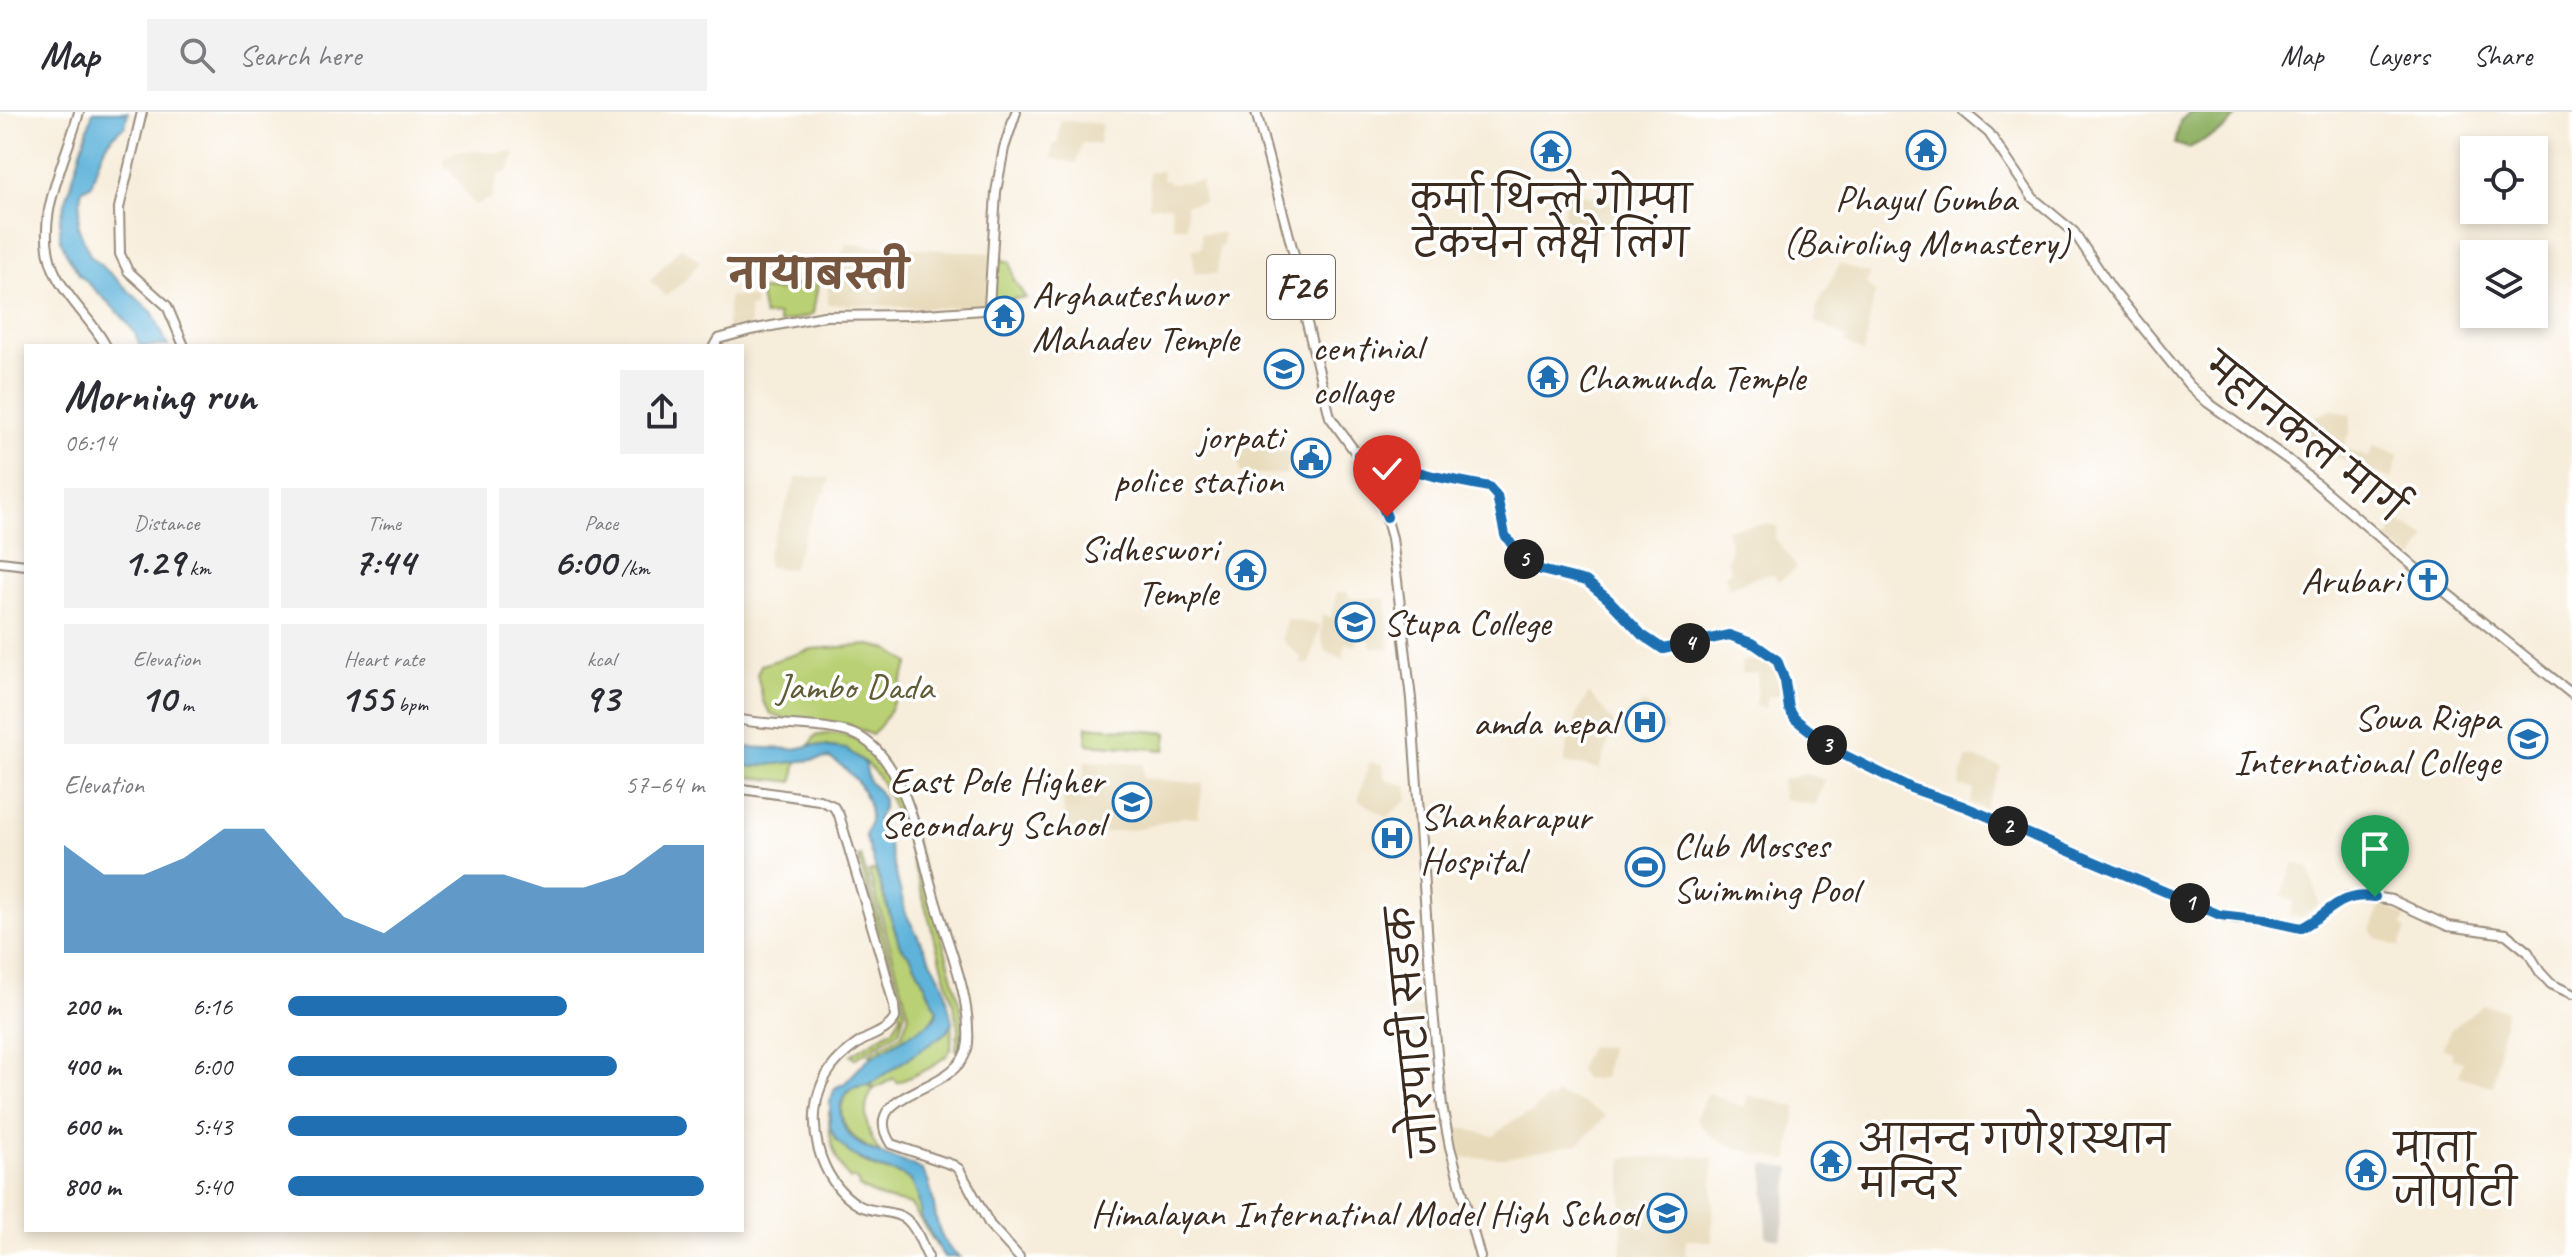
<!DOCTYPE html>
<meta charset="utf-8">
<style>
body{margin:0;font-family:Caveat,"Playpen Sans Deva",sans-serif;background:#f2f2f3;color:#2b2b33;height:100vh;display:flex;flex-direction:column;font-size:30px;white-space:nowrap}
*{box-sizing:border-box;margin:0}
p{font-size:26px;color:#7c7c81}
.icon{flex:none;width:44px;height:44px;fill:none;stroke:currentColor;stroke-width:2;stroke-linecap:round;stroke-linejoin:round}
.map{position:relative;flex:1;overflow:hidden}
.drawer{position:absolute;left:24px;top:232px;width:720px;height:888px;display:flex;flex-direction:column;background:#fff;border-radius:0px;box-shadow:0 4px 12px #0003}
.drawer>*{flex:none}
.buttons{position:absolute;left:2460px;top:24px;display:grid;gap:16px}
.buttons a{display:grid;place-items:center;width:88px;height:88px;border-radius:0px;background:#fff;box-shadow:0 4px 12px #0003;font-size:40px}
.pin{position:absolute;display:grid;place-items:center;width:68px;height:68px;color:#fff;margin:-82px -34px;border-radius:50% 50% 50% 0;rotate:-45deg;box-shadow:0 0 8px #0007}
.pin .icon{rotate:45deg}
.km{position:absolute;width:40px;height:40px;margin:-20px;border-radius:50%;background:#222;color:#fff;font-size:22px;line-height:40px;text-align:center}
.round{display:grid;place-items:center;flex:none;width:84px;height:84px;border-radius:0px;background:#f2f2f3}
.summary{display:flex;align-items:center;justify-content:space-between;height:136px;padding:0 40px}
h1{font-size:44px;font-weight:700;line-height:60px}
.stats{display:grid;grid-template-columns:repeat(3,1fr);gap:12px;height:136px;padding:8px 40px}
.stats div{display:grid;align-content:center;border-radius:0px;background:#f2f2f3;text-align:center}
.stats b{font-size:40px;font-weight:700}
.stats small{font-size:22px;font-weight:400}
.stats p{font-size:22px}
.chart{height:224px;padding:16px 40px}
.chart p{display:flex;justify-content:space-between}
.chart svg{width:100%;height:144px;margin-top:8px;fill:#1f6fb2;opacity:.7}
ul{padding:0 40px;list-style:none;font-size:26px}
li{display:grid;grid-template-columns:128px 96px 1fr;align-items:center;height:60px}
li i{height:20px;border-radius:10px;background:#1f6fb2}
header{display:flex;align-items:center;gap:48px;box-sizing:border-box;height:112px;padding:0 40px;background:#fff;border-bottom:2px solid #e1e1e2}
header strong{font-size:38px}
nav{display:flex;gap:44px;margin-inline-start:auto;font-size:28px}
.search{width:560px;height:72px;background:#f2f2f3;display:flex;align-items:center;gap:20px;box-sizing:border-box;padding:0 28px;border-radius:0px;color:#7c7c81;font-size:30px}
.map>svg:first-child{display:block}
.built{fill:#e7daba}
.industrial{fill:#c8c4b8}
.green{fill:#b9d074;stroke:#7a7d49;stroke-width:2}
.forest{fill:#92b266;stroke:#666e42;stroke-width:2}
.water{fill:#5eb3da;stroke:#4c6e7c;stroke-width:2}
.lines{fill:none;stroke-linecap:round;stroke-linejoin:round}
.secondary-casing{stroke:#998c7c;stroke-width:12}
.primary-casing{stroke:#998c7c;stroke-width:12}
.secondary{stroke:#fff;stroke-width:8}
.primary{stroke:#fff;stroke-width:8}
.route-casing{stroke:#fff;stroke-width:16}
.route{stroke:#1f6fb2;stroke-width:10}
.labels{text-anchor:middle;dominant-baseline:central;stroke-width:7;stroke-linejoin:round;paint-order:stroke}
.shield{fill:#fff;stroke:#766a62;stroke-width:2}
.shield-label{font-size:36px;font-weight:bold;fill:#3b2a1e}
.poi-label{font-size:38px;fill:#3b2a1e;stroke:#fff;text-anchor:start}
.street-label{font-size:38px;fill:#3b2a1e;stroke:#fff}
.park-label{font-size:38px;fill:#615c38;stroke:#fff}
.neighbourhood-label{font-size:40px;font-weight:bold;fill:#775640;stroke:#fff}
</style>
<header>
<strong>Map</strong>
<div class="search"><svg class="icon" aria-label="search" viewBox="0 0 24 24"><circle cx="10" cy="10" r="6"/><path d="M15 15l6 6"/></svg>Search here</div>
<nav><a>Map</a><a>Layers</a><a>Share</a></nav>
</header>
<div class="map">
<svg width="2572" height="1145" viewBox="0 0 2572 1145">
<rect width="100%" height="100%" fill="#fff"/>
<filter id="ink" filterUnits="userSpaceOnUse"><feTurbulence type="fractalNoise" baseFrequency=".0125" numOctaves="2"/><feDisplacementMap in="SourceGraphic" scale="16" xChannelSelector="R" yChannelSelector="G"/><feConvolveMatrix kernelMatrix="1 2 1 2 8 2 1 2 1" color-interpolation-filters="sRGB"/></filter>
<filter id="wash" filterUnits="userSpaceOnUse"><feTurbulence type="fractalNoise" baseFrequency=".006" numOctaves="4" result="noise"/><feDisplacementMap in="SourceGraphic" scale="32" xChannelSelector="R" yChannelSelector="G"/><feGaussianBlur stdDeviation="1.8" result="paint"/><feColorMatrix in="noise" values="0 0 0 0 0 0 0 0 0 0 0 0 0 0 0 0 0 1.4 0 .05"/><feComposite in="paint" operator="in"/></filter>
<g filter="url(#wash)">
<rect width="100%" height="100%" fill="#f7eddb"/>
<path class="built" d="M 1060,8 L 1102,12 L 1099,32 L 1082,31 L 1076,51 L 1051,46 L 1053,33 L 1058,32 Z
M 458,39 L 515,41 L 508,60 L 498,63 L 491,87 L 474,93 L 449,56 L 444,57 L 443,47 Z
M 1162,59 L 1163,69 L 1168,68 L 1169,72 L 1201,69 L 1204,90 L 1186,93 L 1187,115 L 1173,115 L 1171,93 L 1149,95 L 1149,60 Z
M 1570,78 L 1617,93 L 1623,116 L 1616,118 L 1607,114 L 1600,122 L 1564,113 L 1564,95 Z
M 1201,121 L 1223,121 L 1223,134 L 1219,135 L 1217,162 L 1194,161 L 1193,137 L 1201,136 Z
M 846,132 L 991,141 L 987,194 L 928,196 L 828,192 L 828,170 Z
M 681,135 L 700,149 L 686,168 L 666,184 L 650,169 Z
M 1840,152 L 1870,162 L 1866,173 L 1875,180 L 1863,241 L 1845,230 L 1847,226 L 1816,210 L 1817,194 Z
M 729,184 L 754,186 L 755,195 L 749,196 L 750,214 L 729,222 L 727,213 Z
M 2332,297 L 2351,303 L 2350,321 L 2342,335 L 2369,345 L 2373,334 L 2399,342 L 2392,367 L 2335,345 L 2331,351 L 2328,347 L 2305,341 L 2300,334 L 2296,338 L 2305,328 L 2303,324 L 2316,304 Z
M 1243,334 L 1289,340 L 1286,363 L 1240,361 L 1239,351 Z
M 797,365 L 829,366 L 826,381 L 823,381 L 808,414 L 792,457 L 767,455 L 767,442 Z
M 2398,410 L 2427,424 L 2414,447 L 2387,428 Z
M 1765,412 L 1777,414 L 1775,426 L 1797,456 L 1778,469 L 1774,463 L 1763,463 L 1729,476 L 1725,463 L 1731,459 L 1728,448 L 1731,436 L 1726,417 Z
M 1337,480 L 1347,480 L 1350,486 L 1386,486 L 1390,537 L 1371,535 L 1370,528 L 1358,525 L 1356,534 L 1345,531 L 1344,547 L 1325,539 L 1321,523 L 1322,503 L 1331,505 Z
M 1286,507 L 1320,513 L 1310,552 L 1299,552 L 1303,548 L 1282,528 Z
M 1771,545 L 1778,552 L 1784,582 L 1768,584 L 1765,596 L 1755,594 L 1759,561 L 1743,562 L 1741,550 Z
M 1589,581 L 1614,611 L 1600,657 L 1564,651 L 1569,625 L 1576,625 L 1577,620 L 1574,619 L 1577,602 Z
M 1645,591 L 1666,612 L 1667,619 L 1641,624 L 1632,616 L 1626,607 L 1628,601 Z
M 1966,647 L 1977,647 L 2001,655 L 1985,697 L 1970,691 L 1974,677 L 1959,674 Z
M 1085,649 L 1143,652 L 1143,666 L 1203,672 L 1198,706 L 1183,705 L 1137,717 L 1066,725 L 1062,674 L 1083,670 Z
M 1369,650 L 1382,652 L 1385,668 L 1407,674 L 1408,687 L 1387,705 L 1358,688 Z
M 1806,662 L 1824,668 L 1816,693 L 1783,687 L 1782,667 Z
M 1385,711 L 1395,716 L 1409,715 L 1411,736 L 1385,739 L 1373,731 L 1375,721 Z
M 2294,752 L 2309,755 L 2319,792 L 2300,806 L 2289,803 L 2294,789 L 2281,783 Z
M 2381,791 L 2405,805 L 2402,814 L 2406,817 L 2399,835 L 2378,827 L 2371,819 Z
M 2484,893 L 2506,898 L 2493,975 L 2459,964 L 2463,950 L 2452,947 L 2452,939 L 2442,936 L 2451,917 Z
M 1406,894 L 1428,896 L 1429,928 L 1413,929 L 1404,935 L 1390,933 Z
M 1589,934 L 1610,935 L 1604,966 L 1584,968 L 1578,958 Z
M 1709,981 L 1744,996 L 1748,983 L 1796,995 L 1788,1049 L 1745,1039 L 1716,1027 L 1702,1015 L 1696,1005 Z
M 1556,982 L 1581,990 L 1606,1004 L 1580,1031 L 1505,1046 L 1462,1046 L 1455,1014 L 1494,1024 L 1512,1009 L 1532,1001 L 1546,987 L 1552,988 Z
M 1692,1044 L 1713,1046 L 1712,1130 L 1686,1127 L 1685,1145 L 1622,1145 L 1622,1046 Z"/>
<path class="industrial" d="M 1764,1052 L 1791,1056 L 1781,1127 L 1766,1125 Z"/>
<path class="green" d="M 996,144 L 1002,144 L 1003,149 L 1010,149 L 1014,168 L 1026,186 L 993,188 Z
M 819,165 L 813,201 L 809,204 L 779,211 L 778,203 L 764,204 L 759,178 L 779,179 Z
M 870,533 L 888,537 L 909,551 C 897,576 893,603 872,623 L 847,612 L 792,609 L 772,603 L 763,589 L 757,562 L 761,553 L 812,537 Z
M 1087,614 L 1167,621 L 1165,638 L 1087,632 Z
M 832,621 C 839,622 846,623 851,625 C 884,636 902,691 913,720 L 905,723 L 901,708 L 898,709 C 883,661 863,634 810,633 L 815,624 Z
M 742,647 L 747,654 L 754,655 L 797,648 L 793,670 L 742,664 Z
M 914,724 L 961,896 L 963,918 L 961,941 L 956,938 L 958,918 L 954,894 L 906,727 Z
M 861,744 L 905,900 L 899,919 L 855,947 L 851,943 L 893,917 L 901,904 L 858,745 Z
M 875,758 L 900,834 L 911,845 L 937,897 C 931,921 892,934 871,945 L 869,942 L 902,922 L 909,903 L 869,760 Z
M 952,910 L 951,937 L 946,944 L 930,956 L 897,971 L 894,966 L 874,977 L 870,972 L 948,919 Z
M 867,973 L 873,978 C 859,997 868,1023 880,1041 C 852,1031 826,1002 852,976 Z
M 829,999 C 830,1029 852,1047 879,1057 C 889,1060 900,1060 909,1067 C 921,1079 917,1094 923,1108 C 927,1118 933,1127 938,1136 L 911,1093 L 882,1086 L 859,1075 L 858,1070 L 853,1066 L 850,1068 C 833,1045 828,1027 829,999 Z"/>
<path class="forest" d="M 2190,0 L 2240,0 L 2225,17 L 2189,36 L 2175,32 L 2180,9 Z"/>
<path class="water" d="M 93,0 L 128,0 L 125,14 C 103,28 98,50 91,74 L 83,76 L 81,81 L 78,115 L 90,143 L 153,201 L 168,234 L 140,234 L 135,221 L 121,203 L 79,162 L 66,141 L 60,126 L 60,108 Z
M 814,633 L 846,637 L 865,651 L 869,670 L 879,679 L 883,687 L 883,696 L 877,708 L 888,730 L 906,802 L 944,873 L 952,910 L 948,919 L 940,925 L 870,972 L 852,976 C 843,984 839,992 841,1004 C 847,1042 896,1042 922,1058 C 941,1085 927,1125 960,1145 L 944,1145 L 921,1105 L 918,1083 L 911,1069 L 902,1063 L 878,1056 L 851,1042 L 836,1028 L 830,1015 L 830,990 L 835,976 L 845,971 L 868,947 L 928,912 L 936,904 L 937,897 L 911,845 L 900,834 L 865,723 C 881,696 855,658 829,646 L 750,655 L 742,647 L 742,635 L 794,637 Z"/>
</g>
<g filter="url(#ink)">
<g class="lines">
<g class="secondary-casing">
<path id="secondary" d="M 79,0 C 66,50 30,111 56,163 C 69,189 92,208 106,234
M 142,0 L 119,96 L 120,142 L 128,159 L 167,194 L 184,234
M 1964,0 L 1989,21 L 2033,86 L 2074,120 L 2111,176 L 2189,273 L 2207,290 L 2290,349 L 2419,459 L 2572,582
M 714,234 L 718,227 L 751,218 L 824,204 L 911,203 L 984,198 L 989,195 L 996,80 L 1004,36 L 1016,0
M 1358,343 L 1433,364 L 1489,375 L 1497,384 L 1505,423 L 1519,443 L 1541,458 L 1586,469 L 1608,487 L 1642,523 L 1663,537 L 1729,523 L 1754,532 L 1777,548 L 1785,569 L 1789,597 L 1795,607 L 1836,639 L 1911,676 L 1963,694 L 2127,762 L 2200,795 L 2226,805 L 2264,808 L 2301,816 L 2346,786 L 2367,784 L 2392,788 L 2448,814 L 2506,822 L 2528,840 L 2540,860 L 2551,872 L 2572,882
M 0,450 L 26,453
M 742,608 C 774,615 839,611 862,626 C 910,656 921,744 937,795 C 950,838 971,886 968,931 C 963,983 855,976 891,1032 L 953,1053 L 959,1057 L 990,1113 L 1019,1145
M 742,677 L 819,688 L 833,694 L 839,703 L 882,848 L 894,893 L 895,906 C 887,920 873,922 860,930 C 848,938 833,951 826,964 C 802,1005 818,1071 860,1094 C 874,1101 895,1098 907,1108 C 917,1116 922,1134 928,1145"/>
</g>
<g class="primary-casing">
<path id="primary" d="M 1256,0 L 1297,154 L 1305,203 L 1330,305 L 1366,355 L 1381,387 L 1392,426 L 1411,587 L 1432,888 L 1442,994 L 1450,1035 L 1480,1145"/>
</g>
<use href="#secondary" class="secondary"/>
<use href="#primary" class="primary"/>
</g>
</g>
<g class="lines" filter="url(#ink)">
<g class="route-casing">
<path id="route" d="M 1387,405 L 1366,355 L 1358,343 L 1433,364 L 1489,375 L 1497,384 L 1505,423 L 1519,443 L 1541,458 L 1586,469 L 1608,487 L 1642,523 L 1663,537 L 1729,523 L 1754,532 L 1777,548 L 1785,569 L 1789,597 L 1795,607 L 1836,639 L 1911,676 L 1963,694 L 2220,803 L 2264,808 L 2301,816 C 2330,802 2337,780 2375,785"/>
</g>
<use href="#route" class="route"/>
</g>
<defs>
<g id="temple-ring" transform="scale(2)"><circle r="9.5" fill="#fff" stroke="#1f6fb2" stroke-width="1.5"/><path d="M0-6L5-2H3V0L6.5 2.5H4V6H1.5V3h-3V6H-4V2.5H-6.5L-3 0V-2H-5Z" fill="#1f6fb2"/></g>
<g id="university-ring" transform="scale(2)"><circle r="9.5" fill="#fff" stroke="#1f6fb2" stroke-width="1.5"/><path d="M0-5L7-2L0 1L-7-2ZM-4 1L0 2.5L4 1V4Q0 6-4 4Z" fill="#1f6fb2"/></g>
<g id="civic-ring" transform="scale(2)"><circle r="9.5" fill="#fff" stroke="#1f6fb2" stroke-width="1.5"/><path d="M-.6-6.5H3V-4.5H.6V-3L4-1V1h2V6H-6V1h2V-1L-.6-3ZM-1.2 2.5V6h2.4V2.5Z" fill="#1f6fb2"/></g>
<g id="church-ring" transform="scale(2)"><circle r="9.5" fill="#fff" stroke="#1f6fb2" stroke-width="1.5"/><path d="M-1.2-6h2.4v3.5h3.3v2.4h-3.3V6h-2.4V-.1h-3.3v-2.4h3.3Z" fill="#1f6fb2"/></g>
<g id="hospital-ring" transform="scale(2)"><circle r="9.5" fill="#fff" stroke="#1f6fb2" stroke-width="1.5"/><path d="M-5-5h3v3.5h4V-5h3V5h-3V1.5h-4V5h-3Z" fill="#1f6fb2"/></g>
<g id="school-ring" transform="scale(2)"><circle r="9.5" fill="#fff" stroke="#1f6fb2" stroke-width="1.5"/><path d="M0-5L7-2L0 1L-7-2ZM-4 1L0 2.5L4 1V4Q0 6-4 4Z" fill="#1f6fb2"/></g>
<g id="stadium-ring" transform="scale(2)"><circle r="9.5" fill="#fff" stroke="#1f6fb2" stroke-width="1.5"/><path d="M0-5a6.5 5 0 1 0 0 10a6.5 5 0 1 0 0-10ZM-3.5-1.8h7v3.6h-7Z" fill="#1f6fb2"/></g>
</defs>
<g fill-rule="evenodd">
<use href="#temple-ring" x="1926" y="38"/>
<use href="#temple-ring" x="1551" y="39"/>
<use href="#temple-ring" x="1004" y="204"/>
<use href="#university-ring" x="1284" y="257"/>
<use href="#temple-ring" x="1548" y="265"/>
<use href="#civic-ring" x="1311" y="346"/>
<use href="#temple-ring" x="1246" y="458"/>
<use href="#church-ring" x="2428" y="468"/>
<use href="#university-ring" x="1355" y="510"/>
<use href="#hospital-ring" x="1645" y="610"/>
<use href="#university-ring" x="2528" y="627"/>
<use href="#school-ring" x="1132" y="690"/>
<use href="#hospital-ring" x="1392" y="726"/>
<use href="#stadium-ring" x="1645" y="755"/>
<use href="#temple-ring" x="1831" y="1049"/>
<use href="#temple-ring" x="2366" y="1058"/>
<use href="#school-ring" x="1667" y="1101"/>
</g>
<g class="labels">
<rect class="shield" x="1267" y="143" width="68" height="64" rx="6"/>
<g class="shield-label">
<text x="1301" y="175">F26</text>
</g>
<g class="poi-label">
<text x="1926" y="86" text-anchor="middle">Phayul Gumba<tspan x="1926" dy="44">(Bairoling Monastery)</tspan></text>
<text x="1551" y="87" text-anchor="middle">कर्मा थिन्ले गोम्पा<tspan x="1551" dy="44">टेकचेन लेक्षे लिंग</tspan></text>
<text x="1032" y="182">Arghauteshwor<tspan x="1032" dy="44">Mahadev Temple</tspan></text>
<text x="1312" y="235">centinial<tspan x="1312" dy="44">collage</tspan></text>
<text x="1576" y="265">Chamunda Temple</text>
<text x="1283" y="324" text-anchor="end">jorpati<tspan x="1283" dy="44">police station</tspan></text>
<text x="1218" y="436" text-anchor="end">Sidheswori<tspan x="1218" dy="44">Temple</tspan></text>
<text x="2400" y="468" text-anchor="end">Arubari</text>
<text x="1383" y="510">Stupa College</text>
<text x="2500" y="605" text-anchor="end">Sowa Rigpa<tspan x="2500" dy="44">International College</tspan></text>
<text x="1617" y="610" text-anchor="end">amda nepal</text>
<text x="1104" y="668" text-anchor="end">East Pole Higher<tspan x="1104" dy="44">Secondary School</tspan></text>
<text x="1420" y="704">Shankarapur<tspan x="1420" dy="44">Hospital</tspan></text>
<text x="1673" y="733">Club Mosses<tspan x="1673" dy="44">Swimming Pool</tspan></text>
<text x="1859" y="1027">आनन्द गणेशस्थान<tspan x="1859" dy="44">मन्दिर</tspan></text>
<text x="2394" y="1036">माता<tspan x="2394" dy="44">जोर्पाटी</tspan></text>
<text x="1639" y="1101" text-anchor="end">Himalayan Internatinal Model High School</text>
</g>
<g class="street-label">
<text transform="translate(2304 326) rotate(39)">महानकल मार्ग</text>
<text transform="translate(1413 919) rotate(-96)">जोरपाटी सडक</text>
</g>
<g class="park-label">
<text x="855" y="574">Jambo Dada</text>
</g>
<g class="neighbourhood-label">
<text x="819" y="163">नायाबस्ती</text>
</g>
</g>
</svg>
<div class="buttons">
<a><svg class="icon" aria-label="locate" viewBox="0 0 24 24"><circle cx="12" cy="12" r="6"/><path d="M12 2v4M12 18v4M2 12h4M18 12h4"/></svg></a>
<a><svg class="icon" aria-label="layers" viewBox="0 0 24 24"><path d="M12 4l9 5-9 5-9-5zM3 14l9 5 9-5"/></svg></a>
</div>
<div class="pin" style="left:2375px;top:785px;background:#1e9e55"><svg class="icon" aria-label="arrive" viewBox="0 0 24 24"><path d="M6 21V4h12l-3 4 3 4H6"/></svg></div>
<div class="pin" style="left:1387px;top:405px;background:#d93025"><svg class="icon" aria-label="check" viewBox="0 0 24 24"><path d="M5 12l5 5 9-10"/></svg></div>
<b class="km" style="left:2190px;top:791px">1</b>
<b class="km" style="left:2008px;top:714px">2</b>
<b class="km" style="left:1827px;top:633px">3</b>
<b class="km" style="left:1690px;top:531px">4</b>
<b class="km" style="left:1524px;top:447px">5</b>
<section class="drawer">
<div class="summary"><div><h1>Morning run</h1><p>06:14</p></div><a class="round"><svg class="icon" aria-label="share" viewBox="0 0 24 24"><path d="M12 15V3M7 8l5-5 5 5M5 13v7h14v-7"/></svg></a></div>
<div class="stats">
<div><p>Distance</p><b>1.29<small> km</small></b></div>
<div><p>Time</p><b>7:44</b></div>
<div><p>Pace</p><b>6:00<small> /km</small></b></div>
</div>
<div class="stats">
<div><p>Elevation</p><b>10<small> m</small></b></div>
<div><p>Heart rate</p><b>155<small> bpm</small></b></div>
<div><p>kcal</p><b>93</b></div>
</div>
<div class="chart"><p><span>Elevation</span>57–64 m</p>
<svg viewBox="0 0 160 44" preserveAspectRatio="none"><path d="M0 44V11L10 20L20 20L30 15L40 6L50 6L60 20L70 33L80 38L90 29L100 20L110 20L120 24L130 24L140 20L150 11L160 11V44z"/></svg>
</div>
<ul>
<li><b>200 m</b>6:16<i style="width:67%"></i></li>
<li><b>400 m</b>6:00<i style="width:79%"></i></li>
<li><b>600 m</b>5:43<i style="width:96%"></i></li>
<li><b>800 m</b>5:40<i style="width:100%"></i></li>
</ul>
</section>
</div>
